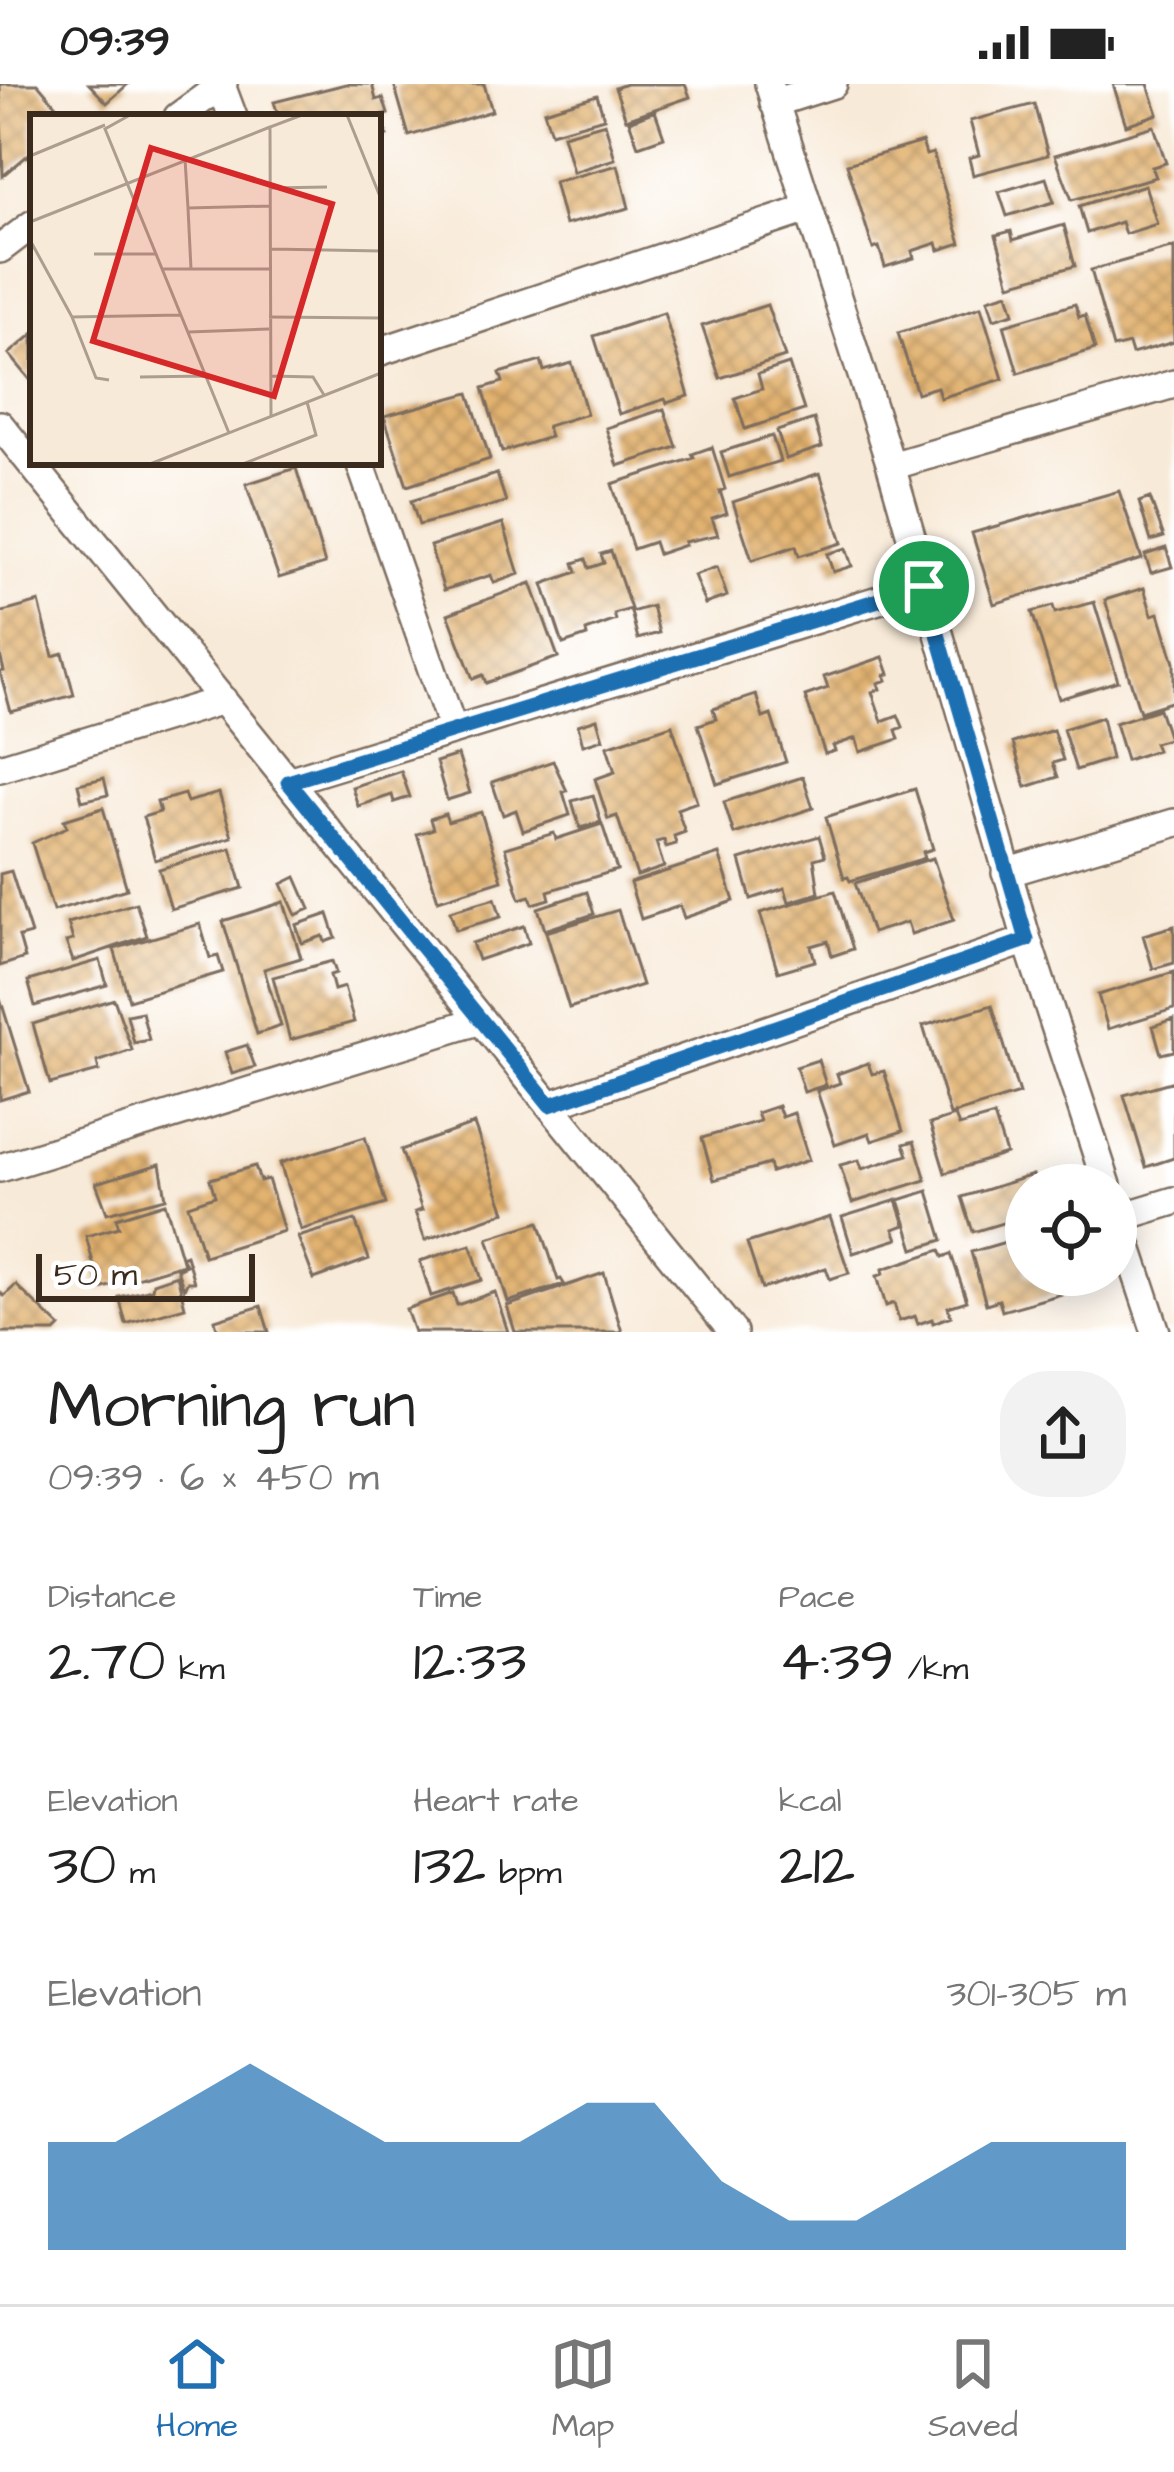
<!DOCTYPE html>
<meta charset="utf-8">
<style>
body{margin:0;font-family:"Architects Daughter",sans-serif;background:#f2f2f2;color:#222;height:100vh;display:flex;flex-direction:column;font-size:45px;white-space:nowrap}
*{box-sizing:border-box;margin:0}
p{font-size:39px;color:#767676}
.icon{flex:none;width:66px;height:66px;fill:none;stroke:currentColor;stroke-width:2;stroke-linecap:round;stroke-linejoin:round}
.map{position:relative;height:1248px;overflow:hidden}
.panel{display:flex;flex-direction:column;background:#fff;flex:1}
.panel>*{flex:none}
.tools{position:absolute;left:1005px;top:1080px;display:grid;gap:24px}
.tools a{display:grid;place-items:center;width:132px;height:132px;border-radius:50%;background:#fff;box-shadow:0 6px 30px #0003;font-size:60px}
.scale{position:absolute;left:36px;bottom:30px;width:219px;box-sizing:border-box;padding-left:12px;border:6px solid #3b2a1e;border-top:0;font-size:33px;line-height:42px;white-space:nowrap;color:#3b2a1e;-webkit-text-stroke:9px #fff;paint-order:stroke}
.pin{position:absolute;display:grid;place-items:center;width:102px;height:102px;color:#fff;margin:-51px;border:6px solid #fff;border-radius:50%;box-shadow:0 3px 12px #0007}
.round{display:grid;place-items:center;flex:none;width:126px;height:126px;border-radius:48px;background:#f2f2f2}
.head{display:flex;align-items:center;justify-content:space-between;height:204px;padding:0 48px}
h1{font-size:66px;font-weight:600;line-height:90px}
.figures{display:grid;grid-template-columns:repeat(3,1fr);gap:18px;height:204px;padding:12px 48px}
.figures div{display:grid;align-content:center}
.figures b{font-size:60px;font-weight:600}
.figures small{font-size:33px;font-weight:400}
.figures p{font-size:33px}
.chart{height:336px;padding:24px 48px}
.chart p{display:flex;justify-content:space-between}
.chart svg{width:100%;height:216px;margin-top:12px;fill:#1f6fb2;opacity:.7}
.status{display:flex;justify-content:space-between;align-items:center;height:84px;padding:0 60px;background:#fff;direction:ltr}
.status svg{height:33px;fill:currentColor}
.tab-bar{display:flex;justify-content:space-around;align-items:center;height:168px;border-top:3px solid #e0e0e0;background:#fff;font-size:33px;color:#767676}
.tab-bar a{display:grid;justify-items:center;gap:6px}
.tab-bar .selected{color:#1f6fb2}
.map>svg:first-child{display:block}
.building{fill:url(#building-cross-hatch)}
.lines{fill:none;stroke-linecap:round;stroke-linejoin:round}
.minor-casing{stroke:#7d6d5f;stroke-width:32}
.minor{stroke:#fff;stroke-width:27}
.route-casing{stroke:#fff;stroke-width:24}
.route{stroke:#1f6fb2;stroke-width:15}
.inset-road{fill:none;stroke:#ac9d8e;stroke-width:3}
.view{fill:#d62828;fill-opacity:0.15;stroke:#d62828;stroke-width:6}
.inset-edge{fill:none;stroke:#3b2a1e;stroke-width:6}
</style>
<div class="status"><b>09:39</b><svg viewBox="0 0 49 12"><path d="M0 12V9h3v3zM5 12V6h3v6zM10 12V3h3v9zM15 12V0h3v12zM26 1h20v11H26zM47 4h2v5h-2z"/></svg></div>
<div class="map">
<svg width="1174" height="1248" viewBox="0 0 1174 1248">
<defs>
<pattern id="building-cross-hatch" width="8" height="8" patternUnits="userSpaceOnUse" patternTransform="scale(3)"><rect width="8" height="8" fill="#e2b270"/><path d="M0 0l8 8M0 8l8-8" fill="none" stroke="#b8915b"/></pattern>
</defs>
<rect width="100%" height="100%" fill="#fff"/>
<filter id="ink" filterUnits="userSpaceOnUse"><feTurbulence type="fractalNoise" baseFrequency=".00833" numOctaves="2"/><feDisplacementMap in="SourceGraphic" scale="24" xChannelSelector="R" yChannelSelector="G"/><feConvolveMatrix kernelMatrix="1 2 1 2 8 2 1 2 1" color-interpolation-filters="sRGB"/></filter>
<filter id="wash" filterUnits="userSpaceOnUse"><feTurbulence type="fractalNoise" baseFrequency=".004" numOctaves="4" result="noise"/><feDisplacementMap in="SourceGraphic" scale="48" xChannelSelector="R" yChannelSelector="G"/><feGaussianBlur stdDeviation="2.7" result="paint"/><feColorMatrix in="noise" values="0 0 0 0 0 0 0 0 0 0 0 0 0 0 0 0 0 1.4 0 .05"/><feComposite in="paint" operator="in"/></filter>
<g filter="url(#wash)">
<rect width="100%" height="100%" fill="#f8ead8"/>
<g id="blocks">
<path class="building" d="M 0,0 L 38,0 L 66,33 L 33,33 L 33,78 L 28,71 L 3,92 Z
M 89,0 L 128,0 L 107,19 Z
M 346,0 L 372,0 L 376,16 L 383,14 L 388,30 L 381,32 L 387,51 L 378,54 L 378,33 L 279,33 L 274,18 Z
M 394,0 L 484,0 L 492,27 L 409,52 Z
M 626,0 L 685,0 L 690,13 L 626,35 L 615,4 Z
M 1113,0 L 1148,0 L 1158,30 L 1126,41 Z
M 597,11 L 604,34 L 551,49 L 544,27 Z
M 1034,20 L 1048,71 L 973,91 L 969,74 L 979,71 L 970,37 Z
M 655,27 L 664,53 L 638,62 L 629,37 Z
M 605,39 L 615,75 L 573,88 L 563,51 Z
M 1154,42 L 1166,79 L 1152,83 L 1156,93 L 1072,116 L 1055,71 Z
M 922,58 L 926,71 L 933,69 L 961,159 L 939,166 L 937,159 L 912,167 L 914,174 L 885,183 L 879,163 L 873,165 L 847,80 Z
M 618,81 L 629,124 L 565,141 L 554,98 Z
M 1046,94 L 1054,118 L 1007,132 L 999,108 Z
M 1145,101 L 1157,140 L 1125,150 L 1121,138 L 1087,149 L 1079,122 Z
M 1064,141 L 1075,182 L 1010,200 L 996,151 L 1011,147 L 1013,156 Z
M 1174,163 L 1174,258 L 1132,270 L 1129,260 L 1113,264 L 1091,186 Z
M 1008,209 L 1014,229 L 994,235 L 988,215 Z
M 1075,220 L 1079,233 L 1085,231 L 1095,265 L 1018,289 L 1004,241 Z
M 767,221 L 785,273 L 720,294 L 702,242 Z
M 981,223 L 1003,295 L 940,314 L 937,303 L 917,309 L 898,249 Z
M 664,229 L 689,312 L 667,319 L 665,315 L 619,330 L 594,252 Z
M 33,250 L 33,299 L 9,270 Z
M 541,277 L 544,287 L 572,279 L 587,330 L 547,342 L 550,353 L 502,368 L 483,304 L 503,298 L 500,289 Z
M 789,280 L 804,326 L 745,345 L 735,314 L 762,305 L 758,290 Z
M 469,309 L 490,375 L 407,402 L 384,332 Z
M 664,325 L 677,363 L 618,382 L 606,344 Z
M 814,335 L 822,363 L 786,375 L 777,347 Z
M 772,352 L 780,377 L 729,393 L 721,368 Z
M 712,363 L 725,405 L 720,407 L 727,429 L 712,434 L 718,451 L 684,458 L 685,461 L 658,470 L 654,458 L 633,465 L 612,400 L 694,374 L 692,370 Z
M 296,384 L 325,480 L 279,494 L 246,400 Z
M 820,389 L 842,459 L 799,472 L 796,462 L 752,476 L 733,418 Z
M 497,390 L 506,418 L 419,441 L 411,417 Z
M 1119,407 L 1142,475 L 994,520 L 972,449 Z
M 1150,414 L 1164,453 L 1151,457 L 1139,418 Z
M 503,439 L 519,490 L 494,499 L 491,491 L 444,506 L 430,462 Z
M 846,464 L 852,482 L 833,488 L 827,470 Z
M 1166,464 L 1172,483 L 1151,489 L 1145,471 Z
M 611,467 L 631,525 L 614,530 L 616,536 L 586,547 L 587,552 L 563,560 L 543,500 L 577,488 L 574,479 L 586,475 L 589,484 L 604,479 L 601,470 Z
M 717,483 L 727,512 L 705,520 L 694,491 Z
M 531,499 L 558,573 L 486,599 L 483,591 L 473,595 L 448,530 Z
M 1144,504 L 1152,531 L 1159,529 L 1174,579 L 1174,617 L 1140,628 L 1105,516 Z
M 39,518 L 53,572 L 63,569 L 74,611 L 11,628 L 0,588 L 4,587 L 0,571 L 0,529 Z
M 1094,518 L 1118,597 L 1059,615 L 1032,528 L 1053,522 L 1055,529 Z
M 652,522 L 659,549 L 638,555 L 631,528 Z
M 883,573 L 889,590 L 885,591 L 887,596 L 878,599 L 880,605 L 872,608 L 882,637 L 898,631 L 903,643 L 896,646 L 899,655 L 860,668 L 856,654 L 833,662 L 835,667 L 825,670 L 805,612 L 828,604 L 824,593 Z
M 756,611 L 763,634 L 771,631 L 786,678 L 717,700 L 698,641 L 716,635 L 713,625 Z
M 1159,625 L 1169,655 L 1154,659 L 1157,666 L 1126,676 L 1115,639 Z
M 1102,633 L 1111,675 L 1076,686 L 1063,645 Z
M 597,635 L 603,655 L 583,661 L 578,641 Z
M 672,641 L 697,718 L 677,725 L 685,748 L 674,752 L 676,760 L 666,763 L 664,756 L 656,758 L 664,783 L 637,792 L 617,732 L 608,735 L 595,695 L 615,688 L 607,662 Z
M 1053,646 L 1063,676 L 1053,679 L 1058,693 L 1026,703 L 1013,659 Z
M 458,671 L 470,709 L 447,716 L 436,678 Z
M 553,677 L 567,707 L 563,708 L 570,731 L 523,747 L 516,726 L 503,731 L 492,698 Z
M 401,687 L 410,713 L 394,718 L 392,711 L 358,722 L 352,703 Z
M 803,693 L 813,724 L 734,750 L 724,718 Z
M 104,694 L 108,711 L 82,717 L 78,700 Z
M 915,705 L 933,765 L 923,768 L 925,774 L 850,797 L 848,793 L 844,794 L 826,733 Z
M 219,709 L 232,753 L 155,776 L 143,733 L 160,728 L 157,718 L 184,710 L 187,718 Z
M 593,711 L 601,738 L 580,744 L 572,717 Z
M 103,724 L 127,805 L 53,827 L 32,759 L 67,743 L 64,736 Z
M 481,728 L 502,796 L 438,816 L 417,750 L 433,745 L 430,735 L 445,730 L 448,738 Z
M 602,740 L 617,786 L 548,807 L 550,815 L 533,820 L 530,812 L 520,815 L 505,764 L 554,749 L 556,755 Z
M 819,752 L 825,772 L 814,775 L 819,809 L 789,818 L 785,804 L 751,815 L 740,776 Z
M 231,764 L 243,804 L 171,825 L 159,785 Z
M 719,770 L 734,817 L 684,834 L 680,822 L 641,835 L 630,799 Z
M 933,774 L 954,836 L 911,850 L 907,838 L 872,849 L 855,799 Z
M 11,787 L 31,850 L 19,853 L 25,874 L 0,882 L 0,790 Z
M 296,793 L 310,825 L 296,831 L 282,800 Z
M 835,807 L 853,865 L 832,872 L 828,857 L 811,862 L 815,877 L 778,888 L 760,829 Z
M 587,808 L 594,830 L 545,846 L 538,824 Z
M 495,814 L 501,833 L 456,846 L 450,827 Z
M 284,818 L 301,874 L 264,885 L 281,942 L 257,950 L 223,837 Z
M 136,819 L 147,852 L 73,877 L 66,858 L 73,856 L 68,839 Z
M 618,826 L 642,901 L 569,924 L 546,848 Z
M 328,830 L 336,854 L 325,858 L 323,852 L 302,859 L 296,841 Z
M 200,840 L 210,874 L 218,872 L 223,888 L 129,916 L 114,865 Z
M 524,842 L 529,859 L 478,876 L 472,859 Z
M 1174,842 L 1174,879 L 1153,885 L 1143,851 Z
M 100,876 L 107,901 L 35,922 L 28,897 Z
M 332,877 L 336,889 L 330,891 L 334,906 L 344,903 L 354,938 L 290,956 L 273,893 Z
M 1174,888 L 1174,925 L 1108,945 L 1098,911 Z
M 0,914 L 29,1007 L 0,1016 Z
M 114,915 L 132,966 L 97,978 L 99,987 L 50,1000 L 33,940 Z
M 992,921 L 1019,1010 L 950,1031 L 923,942 Z
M 142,928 L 149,956 L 134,959 L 127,931 Z
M 1174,935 L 1174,967 L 1161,970 L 1153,942 Z
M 247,961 L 255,983 L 232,990 L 225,968 Z
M 818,976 L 826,1001 L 804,1008 L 796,983 Z
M 868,979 L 872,990 L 884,987 L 903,1047 L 872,1057 L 869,1049 L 835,1061 L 817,1007 L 840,999 L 837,990 Z
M 1174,997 L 1174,1074 L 1146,1083 L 1124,1011 Z
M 778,1022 L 782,1033 L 794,1029 L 809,1076 L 771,1088 L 769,1080 L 714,1096 L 702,1054 L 760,1037 L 757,1029 Z
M 955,1032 L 959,1042 L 994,1032 L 1006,1070 L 945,1089 L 930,1040 Z
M 474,1040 L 505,1128 L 425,1156 L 415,1128 L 422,1126 L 401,1066 Z
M 365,1053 L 386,1120 L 301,1146 L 280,1079 Z
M 914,1057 L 926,1096 L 852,1119 L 840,1081 L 859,1076 L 862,1085 L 908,1071 L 904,1060 Z
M 160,1080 L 166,1114 L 107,1129 L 96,1099 Z
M 255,1082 L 260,1097 L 268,1095 L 284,1147 L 204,1172 L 188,1121 L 215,1112 L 210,1095 Z
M 1033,1091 L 1036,1101 L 1026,1101 L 1026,1132 L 973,1148 L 962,1113 Z
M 928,1107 L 943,1156 L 914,1165 L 899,1116 Z
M 897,1116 L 905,1141 L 894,1145 L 898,1155 L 853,1169 L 842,1133 Z
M 165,1119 L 181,1173 L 186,1171 L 194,1198 L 187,1198 L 184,1205 L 177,1185 L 186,1181 L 181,1173 L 183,1180 L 100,1205 L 86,1152 L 119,1143 L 116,1134 Z
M 830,1133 L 849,1189 L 830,1195 L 826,1184 L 762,1205 L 747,1159 Z
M 355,1136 L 369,1175 L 314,1195 L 298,1153 Z
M 539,1138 L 558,1196 L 561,1195 L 564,1200 L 508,1218 L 488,1154 Z
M 1026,1152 L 1026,1191 L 1064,1191 L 1069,1208 L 1002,1227 L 999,1216 L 986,1220 L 971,1168 Z
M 471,1161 L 482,1196 L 431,1212 L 420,1177 Z
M 940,1166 L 943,1173 L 951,1170 L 967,1217 L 948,1223 L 951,1232 L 933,1239 L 932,1235 L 918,1240 L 915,1232 L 899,1237 L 894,1219 L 886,1222 L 877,1192 L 884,1190 L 883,1185 Z
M 604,1189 L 622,1248 L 515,1248 L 507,1222 Z
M 177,1191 L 185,1223 L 126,1240 L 119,1213 L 152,1205 L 153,1199 Z
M 16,1201 L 60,1243 L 55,1248 L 0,1248 L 0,1208 L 4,1212 Z
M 495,1208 L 508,1248 L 414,1248 L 406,1225 L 453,1209 L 457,1221 Z
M 261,1222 L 269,1248 L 218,1248 L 215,1236 Z"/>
</g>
</g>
<g filter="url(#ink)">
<use href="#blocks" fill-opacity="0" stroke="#7d6d5f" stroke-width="3"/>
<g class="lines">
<g class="minor-casing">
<path id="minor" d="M 769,0 L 891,382 L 1027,856 L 1107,1101
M 221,1 L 233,33
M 774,19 L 833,0
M 178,33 L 223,0
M 0,165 L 33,140
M 378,268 L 808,125
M 0,341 L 733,1248
M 360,378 L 453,646
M 891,382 L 1174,300
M 0,684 L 223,616
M 288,697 L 924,502
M 1006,789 L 1174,739
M 550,1021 L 1027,856
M 0,1084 L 481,936
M 1116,1127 L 1156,1248
M 1118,1134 L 1174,1117"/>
</g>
<use href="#minor" class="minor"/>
</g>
</g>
<g class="lines" filter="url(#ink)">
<g class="route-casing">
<path id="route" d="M 924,502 L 1027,856 L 550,1021 L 288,698 Z"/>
</g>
<use href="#route" class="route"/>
</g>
<g transform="translate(30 30)">
<rect width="351" height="351" fill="#f8ead8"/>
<path class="inset-road" d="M 100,1 L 75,15 L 199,319M 317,1 L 351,85M 0,42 L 75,11M 155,45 L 158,94 L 240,92M 240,74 L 297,73M 158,94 L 161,155M 0,108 L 240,13M 0,126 L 42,203 L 151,201M 241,135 L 351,137M 64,140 L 126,140M 133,155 L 240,155M 42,203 L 66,264 L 79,266M 239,203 L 351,204M 159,218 L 239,215M 240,262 L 283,263 L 294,281M 110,263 L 176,262M 241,302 L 240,13 L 272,1M 120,350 L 351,259M 213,350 L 286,321 L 277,288"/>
<path class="view" d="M 121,34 L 302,90 L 244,282 L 63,227 Z"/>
<rect width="351" height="351" class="inset-edge"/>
</g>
</svg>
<div class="tools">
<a><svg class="icon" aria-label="locate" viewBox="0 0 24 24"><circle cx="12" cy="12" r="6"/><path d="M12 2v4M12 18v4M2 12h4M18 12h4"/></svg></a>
</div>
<div class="scale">50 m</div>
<div class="pin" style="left:924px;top:502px;background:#1e9e55"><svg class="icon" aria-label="arrive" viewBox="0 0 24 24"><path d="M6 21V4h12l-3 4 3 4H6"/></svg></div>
</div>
<section class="panel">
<div class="head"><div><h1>Morning run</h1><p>09:39 · 6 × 450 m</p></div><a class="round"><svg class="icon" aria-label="share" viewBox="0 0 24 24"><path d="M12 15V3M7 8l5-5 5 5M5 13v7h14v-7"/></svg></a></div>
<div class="figures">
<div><p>Distance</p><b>2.70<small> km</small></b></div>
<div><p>Time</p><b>12:33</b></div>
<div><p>Pace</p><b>4:39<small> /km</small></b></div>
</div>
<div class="figures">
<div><p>Elevation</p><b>30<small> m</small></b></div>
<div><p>Heart rate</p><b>132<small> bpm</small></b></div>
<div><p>kcal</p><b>212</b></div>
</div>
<div class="chart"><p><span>Elevation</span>301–305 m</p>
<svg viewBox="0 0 160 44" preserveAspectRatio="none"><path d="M0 44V22L10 22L20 14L30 6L40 14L50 22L60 22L70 22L80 14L90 14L100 30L110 38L120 38L130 30L140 22L150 22L160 22V44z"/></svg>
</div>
</section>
<nav class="tab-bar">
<a class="selected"><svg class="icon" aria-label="home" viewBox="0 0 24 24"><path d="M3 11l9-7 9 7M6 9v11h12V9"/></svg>Home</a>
<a><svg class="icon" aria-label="map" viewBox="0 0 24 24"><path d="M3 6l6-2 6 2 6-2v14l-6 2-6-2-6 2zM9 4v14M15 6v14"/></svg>Map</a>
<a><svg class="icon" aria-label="saved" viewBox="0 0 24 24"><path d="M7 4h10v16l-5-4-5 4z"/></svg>Saved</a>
</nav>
